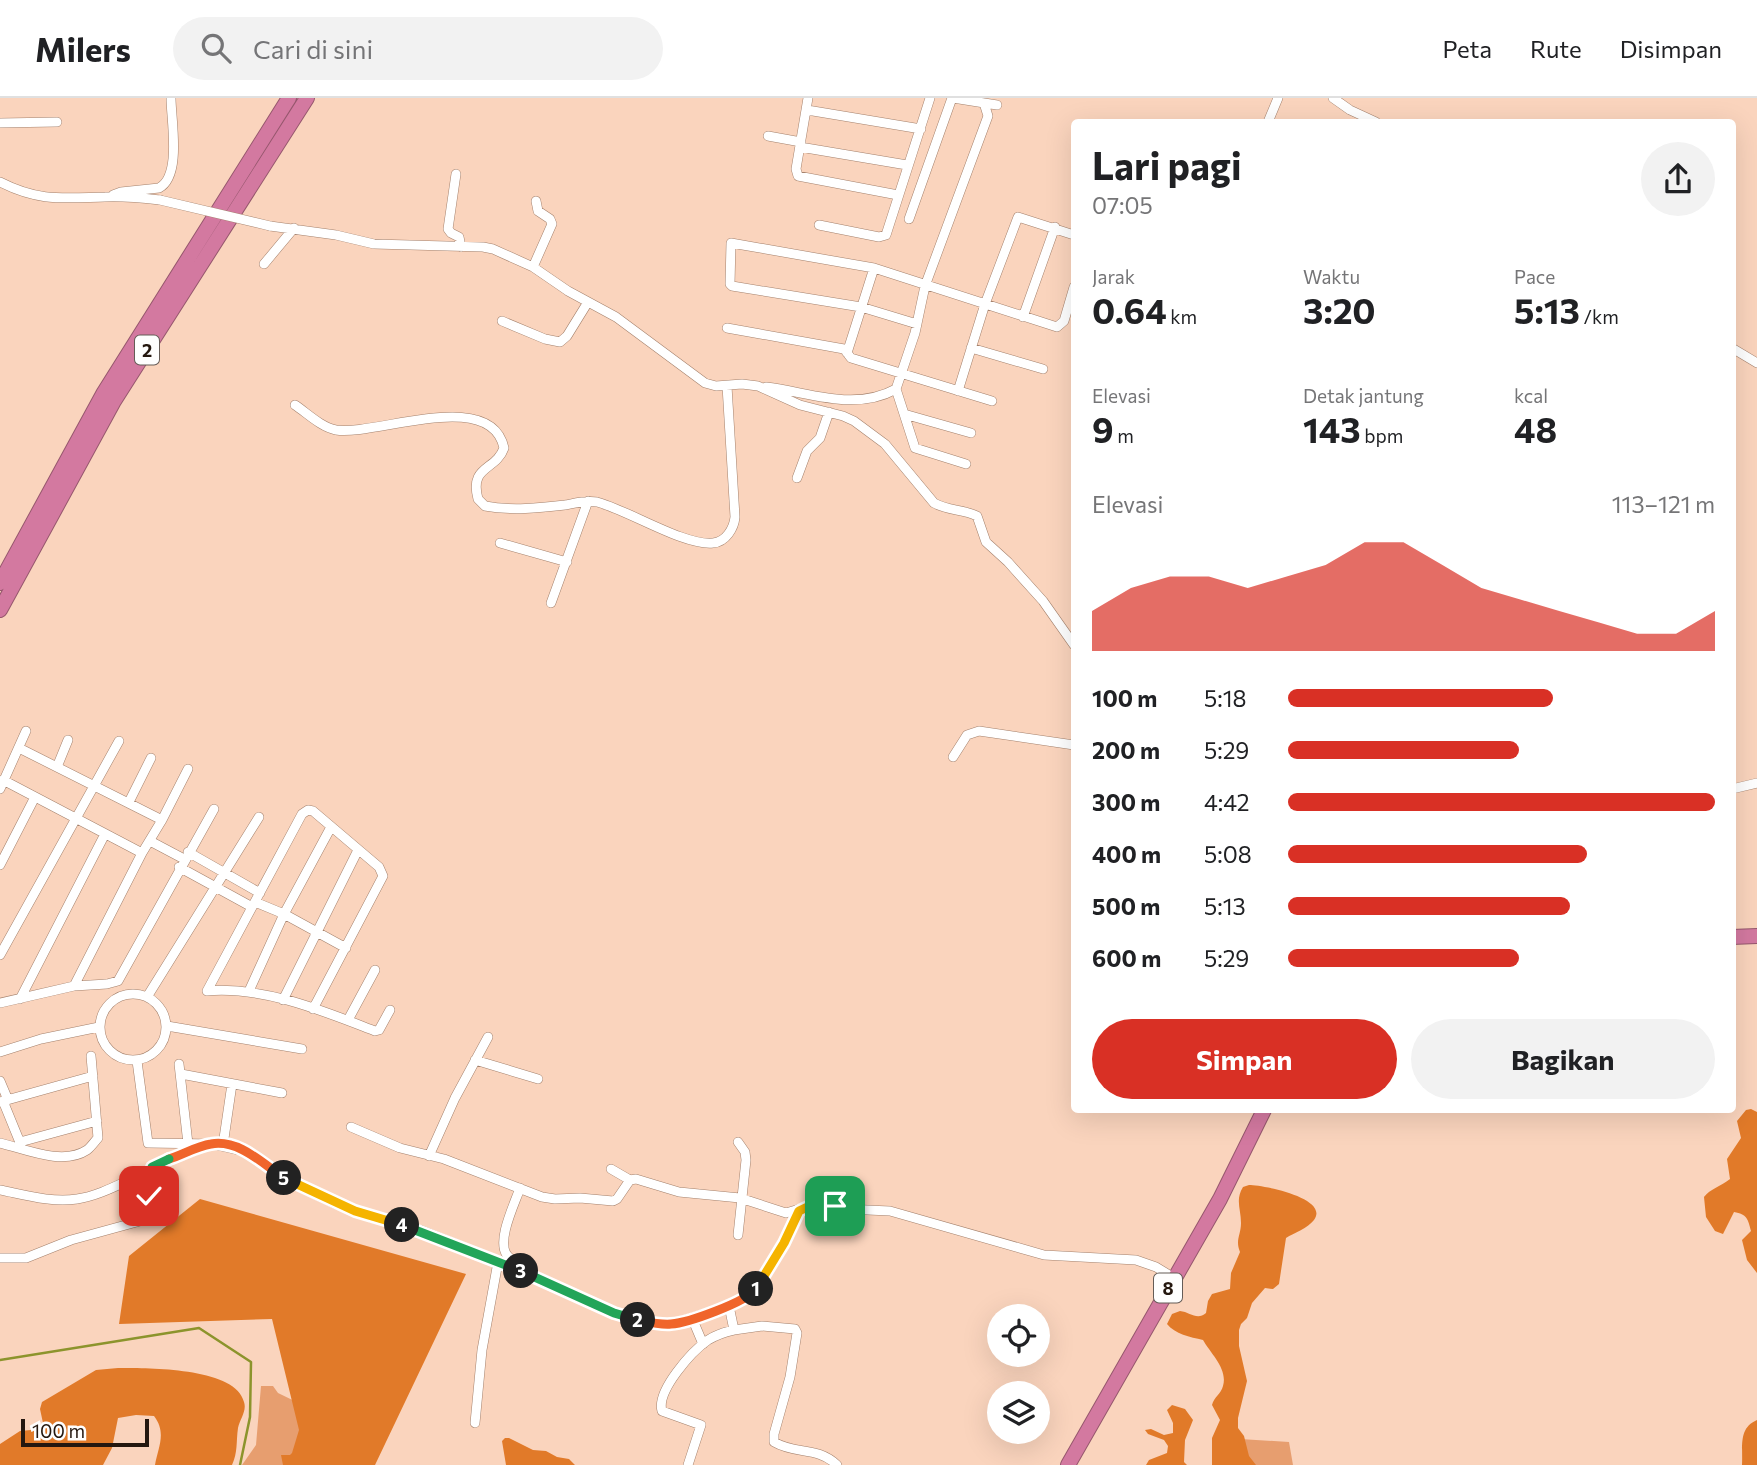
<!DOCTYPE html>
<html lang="id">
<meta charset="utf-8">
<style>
body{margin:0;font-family:Commissioner,sans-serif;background:#f2f2f2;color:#202124;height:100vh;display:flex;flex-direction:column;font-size:26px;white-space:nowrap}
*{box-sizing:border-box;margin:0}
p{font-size:23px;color:#757577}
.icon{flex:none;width:38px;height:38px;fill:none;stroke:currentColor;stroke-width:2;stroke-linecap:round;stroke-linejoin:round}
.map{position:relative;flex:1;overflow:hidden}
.sheet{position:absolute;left:1071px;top:21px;width:665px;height:994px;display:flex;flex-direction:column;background:#fff;border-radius:7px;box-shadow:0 7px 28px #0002}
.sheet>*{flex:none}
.tools{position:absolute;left:987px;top:1206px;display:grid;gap:14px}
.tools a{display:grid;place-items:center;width:63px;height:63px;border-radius:50%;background:#fff;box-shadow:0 7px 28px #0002;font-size:35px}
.scale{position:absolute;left:21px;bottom:18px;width:128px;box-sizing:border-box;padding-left:7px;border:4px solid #24170f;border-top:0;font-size:19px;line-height:24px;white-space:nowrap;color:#24170f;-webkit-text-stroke:5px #fefefe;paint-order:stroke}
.pin{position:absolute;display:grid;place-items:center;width:60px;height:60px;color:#fff;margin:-30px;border-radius:14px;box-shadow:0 4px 10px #0006}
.km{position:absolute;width:35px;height:35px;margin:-18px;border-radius:50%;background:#222;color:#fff;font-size:19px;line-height:35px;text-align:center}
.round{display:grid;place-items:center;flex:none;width:74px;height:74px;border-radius:37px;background:#f2f2f2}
.head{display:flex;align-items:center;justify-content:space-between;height:119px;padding:0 21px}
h1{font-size:38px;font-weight:700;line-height:52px}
.stats{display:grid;grid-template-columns:repeat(3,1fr);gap:10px;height:119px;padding:7px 21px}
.stats div{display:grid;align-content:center}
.stats b{font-size:35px;font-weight:700}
.stats small{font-size:19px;font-weight:400}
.stats p{font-size:19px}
.chart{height:196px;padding:14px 21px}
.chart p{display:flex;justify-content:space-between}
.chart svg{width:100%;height:126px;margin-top:7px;fill:#d93025;opacity:.7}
.button{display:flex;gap:14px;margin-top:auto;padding:14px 21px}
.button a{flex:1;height:80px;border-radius:42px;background:#d93025;color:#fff;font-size:28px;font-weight:700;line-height:80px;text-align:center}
.button a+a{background:#f2f2f2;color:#202124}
ul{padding:0 21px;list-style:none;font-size:23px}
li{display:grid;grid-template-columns:112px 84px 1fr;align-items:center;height:52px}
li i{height:18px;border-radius:9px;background:#d93025}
header{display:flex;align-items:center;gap:42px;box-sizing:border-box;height:98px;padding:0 35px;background:#fff;border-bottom:2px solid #e0e0e0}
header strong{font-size:33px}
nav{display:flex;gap:38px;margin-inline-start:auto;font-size:24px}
.search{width:490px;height:63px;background:#f2f2f2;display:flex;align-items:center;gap:18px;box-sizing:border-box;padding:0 24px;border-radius:38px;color:#757577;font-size:26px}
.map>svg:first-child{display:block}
.green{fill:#e79e6f}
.forest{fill:#e17a29}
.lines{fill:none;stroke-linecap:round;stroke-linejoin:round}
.stream{stroke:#8c942c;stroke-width:2.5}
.minor-casing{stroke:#a4816c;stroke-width:10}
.highway-casing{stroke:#96576d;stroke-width:16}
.minor{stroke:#fff;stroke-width:9}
.highway{stroke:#d379a0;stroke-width:14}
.minor-bridge-casing{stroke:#a4816c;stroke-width:10;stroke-linecap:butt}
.minor-bridge{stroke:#fff;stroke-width:9}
.split-1-casing{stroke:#fff;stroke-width:14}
.split-2-casing{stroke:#fff;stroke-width:14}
.split-3-casing{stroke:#fff;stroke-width:14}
.split-4-casing{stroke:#fff;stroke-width:14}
.split-5-casing{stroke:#fff;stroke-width:14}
.split-6-casing{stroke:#fff;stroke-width:14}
.split-7-casing{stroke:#fff;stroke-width:14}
.split-1{stroke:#f5b400;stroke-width:9}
.split-2{stroke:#f0652b;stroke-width:9}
.split-3{stroke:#22a559;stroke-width:9}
.split-4{stroke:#22a559;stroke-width:9}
.split-5{stroke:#f5b400;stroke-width:9}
.split-6{stroke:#f0652b;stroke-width:9}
.split-7{stroke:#22a559;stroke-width:9}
.labels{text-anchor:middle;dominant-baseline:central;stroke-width:7;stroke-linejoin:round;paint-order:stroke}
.shield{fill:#fefefe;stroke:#655c57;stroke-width:2}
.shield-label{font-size:18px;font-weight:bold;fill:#24170f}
</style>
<header>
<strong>Milers</strong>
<div class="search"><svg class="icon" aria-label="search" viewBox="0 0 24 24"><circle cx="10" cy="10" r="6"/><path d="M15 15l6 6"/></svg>Cari di sini</div>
<nav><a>Peta</a><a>Rute</a><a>Disimpan</a></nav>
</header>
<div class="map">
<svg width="1757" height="1367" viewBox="0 0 1757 1367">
<rect width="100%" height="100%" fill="#fad4bd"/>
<path class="green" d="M 261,1288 L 273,1288 L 278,1295 L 309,1310 L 296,1367 L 242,1367 L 256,1347 Z
M 1240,1341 L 1289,1344 L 1293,1367 L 1235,1367 Z"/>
<path class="forest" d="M 1751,1011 L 1757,1014 L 1757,1175 L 1747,1162 L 1742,1142 L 1751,1133 C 1748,1121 1747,1116 1734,1114 L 1723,1136 L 1715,1133 L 1706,1119 L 1704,1099 C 1710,1091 1721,1088 1730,1081 L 1727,1061 L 1741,1040 L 1737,1023 L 1746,1012 Z
M 1249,1087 C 1263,1087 1330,1100 1314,1122 C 1308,1130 1294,1135 1286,1140 L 1279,1186 L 1273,1191 L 1265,1190 L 1252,1205 L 1247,1220 L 1241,1226 L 1239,1232 L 1239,1248 L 1247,1283 L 1238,1320 L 1238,1330 L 1244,1338 L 1249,1358 L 1256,1367 L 1212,1367 L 1212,1340 L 1220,1322 L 1212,1307 C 1214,1299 1221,1296 1223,1288 C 1228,1271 1211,1256 1203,1242 C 1190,1239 1175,1236 1167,1226 L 1172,1216 L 1180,1213 C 1190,1214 1197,1223 1206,1215 L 1208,1203 L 1212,1196 L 1230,1191 L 1231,1175 L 1240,1154 C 1235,1142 1241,1137 1241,1125 C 1241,1111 1235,1102 1243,1089 Z
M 200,1101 L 466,1176 L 375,1367 L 283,1367 L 281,1357 L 290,1357 L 292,1355 L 299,1332 L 272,1221 L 119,1226 L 129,1158 Z
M 118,1270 C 146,1270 236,1269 244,1304 C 247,1313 240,1321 238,1330 C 236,1344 238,1354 232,1367 L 155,1367 C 158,1349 167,1335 154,1318 L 136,1317 L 118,1320 L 112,1350 L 103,1367 L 0,1367 L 0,1346 L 20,1333 L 31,1332 L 43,1325 L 40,1311 L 42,1304 L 96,1272 Z
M 1172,1307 L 1185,1311 L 1193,1322 L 1185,1342 L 1184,1364 L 1187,1367 L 1146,1367 L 1149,1362 L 1167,1355 L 1168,1348 L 1164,1342 L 1148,1336 L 1145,1332 L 1151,1331 L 1164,1337 L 1173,1335 L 1173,1325 L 1167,1312 Z
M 1757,1322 L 1757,1367 L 1742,1367 C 1743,1349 1738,1330 1757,1322 Z
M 505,1340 L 509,1340 L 533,1352 L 546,1353 L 557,1359 L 569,1361 L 575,1367 L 506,1367 L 502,1343 Z"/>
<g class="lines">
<path class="stream" d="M 0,1262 L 199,1230 L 251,1264 L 250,1319 L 240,1367"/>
<g class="minor-casing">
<path id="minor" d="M 808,0 L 796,71 L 798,78 L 898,97
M 953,0 L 997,7
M 1333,0 L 1350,12 L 1376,24
M 807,12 L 921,31
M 1268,24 L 1278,0
M 0,25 L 57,24
M 768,38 L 801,44
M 800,49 L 907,67
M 456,76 L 448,131 L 451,135 L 459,139 L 461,149
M 0,84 C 39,104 63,100 105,99 C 123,98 142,100 160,102
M 113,97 L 121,94 L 159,90 C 182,78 171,22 171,0
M 909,121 L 952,0
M 819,127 L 879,139 L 886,137 L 930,0
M 270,128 L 336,137 L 374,146 L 483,149 L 493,151 L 533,169 L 568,193 L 616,219 L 705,285 L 716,288 L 742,286 L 758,288 L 800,307 L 843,318 L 854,323 L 885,346 L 934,405 C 948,413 963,411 977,418 L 986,444 L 1008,464 L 1043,503 L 1074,547
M 264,166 L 294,130
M 533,169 L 552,126 L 550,121 L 538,113 L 536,103
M 1023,219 L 1055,129
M 502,223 L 545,241 L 560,244 L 567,238 L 588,204
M 917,226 L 861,209 L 732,188 L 730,186 L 731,145 L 874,170 L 1057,229 L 1064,223 L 1074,189
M 727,230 L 844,251 L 851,260 L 992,303
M 971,250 L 1043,271
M 1732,250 L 1757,265
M 847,255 L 874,170
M 766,289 C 809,294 854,314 896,291 L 915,235 L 925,188 L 988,18 L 984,5
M 896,291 L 915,350 L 966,366
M 958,293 L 985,206 L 1018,119 L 1074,137
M 295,307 C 307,315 321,329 336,332 C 376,338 491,289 504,350 C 496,373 469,367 478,401 L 485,408 C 511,413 540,410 565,407 C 576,405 586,402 597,404 C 628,412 684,448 713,445 C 726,444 734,430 735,419 L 727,288
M 904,316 L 971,335
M 797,380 L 807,353 L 820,340 L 829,314
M 500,445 L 567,464
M 551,505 L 588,403
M 19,650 L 162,722 L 142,755 L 74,888
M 953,659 L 967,637 L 979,633 L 1074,647
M 57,669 L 68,642
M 0,683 L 3,682 L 142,755
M 0,691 L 26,633
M 1732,691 L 1757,685
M 129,704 L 151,660
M 162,722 L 188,671
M 150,743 L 184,761
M 188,754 L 260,795
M 0,767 L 35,699
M 179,769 L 252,809
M 255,804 L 284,816 L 346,850
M 0,857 L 119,643
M 207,893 L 302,716 L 308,712 L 313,713 L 379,769 L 383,778 L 313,911
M 207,893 C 264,888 323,913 375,933 L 379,932 L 390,912
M 249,893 L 284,816 L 331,729
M100 929a33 33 0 1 1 66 0a33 33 0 1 1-66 0Z
M 147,899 L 259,719
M 20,901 L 105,736
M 283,902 L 358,752
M 0,905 L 74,888 L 107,886 L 118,883 L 214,711
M 348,922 L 375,872
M 167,928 L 302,951
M 0,954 L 41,941 L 99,929
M 475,962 L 538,981
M 137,963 L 148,1045 L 212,1046 L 247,1054 L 292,1085 L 334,1105 L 373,1120 L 420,1132 L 538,1179 L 614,1215 L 634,1222 L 651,1225 L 676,1225 L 729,1208
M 179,966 L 188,1046
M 181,976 L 282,995
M 0,983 L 8,1002
M 3,1003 L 21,1047
M 0,1004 L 93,978
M 351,1029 L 400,1050 L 444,1061 L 542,1099 L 555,1101 L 580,1100 L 613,1103 L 617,1101 L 630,1082 L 636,1081 L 679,1094 L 740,1100 L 786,1115 L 819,1105 L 845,1111 L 890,1113 L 1044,1157 L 1136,1162 L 1156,1169 L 1174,1180
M 20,1044 L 97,1023
M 0,1045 C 25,1051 63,1068 87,1052 C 91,1049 95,1043 98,1040 L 91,958
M 223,1047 L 232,986
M 429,1058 L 455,1000 L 488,939
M 611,1071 L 630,1082
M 520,1090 C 515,1105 496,1143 507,1157 C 511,1162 519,1166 525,1171
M 0,1092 C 25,1097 52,1105 77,1101 C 103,1097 126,1082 150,1073
M 738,1137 L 746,1062 L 745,1054 L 738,1044
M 0,1160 L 26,1160 L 71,1142 L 144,1122 C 154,1106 146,1086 152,1069 L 203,1049
M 692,1220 L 703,1246
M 734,1232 L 762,1228 L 795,1231 L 797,1235 L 790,1279 L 774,1336 L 774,1344 C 796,1357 817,1348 837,1367
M 475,1325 L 482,1252 L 498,1164
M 688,1367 L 701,1327 L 662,1313 C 656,1293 692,1253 708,1242 C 716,1237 725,1234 734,1232 L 729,1208 C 736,1205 744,1203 749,1198 C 764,1187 792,1131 799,1113"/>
</g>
<g class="highway-casing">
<path id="highway" d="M 0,485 L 103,296 L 289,0
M 0,512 L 114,303 L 307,0
M 1732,839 L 1757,838
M 1068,1367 L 1220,1101 L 1264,1012"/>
</g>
<use href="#minor" class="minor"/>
<use href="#highway" class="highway"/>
<g class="minor-bridge-casing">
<path id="minor-bridge" d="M 160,102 L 270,128"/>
</g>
<use href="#minor-bridge" class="minor-bridge"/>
</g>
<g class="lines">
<g class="split-1-casing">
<path id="split-1" d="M 756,1191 L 784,1145 L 799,1113 L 816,1105 L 835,1108"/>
</g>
<g class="split-2-casing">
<path id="split-2" d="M 638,1222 C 648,1224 660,1227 671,1226 C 688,1225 746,1204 756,1191"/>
</g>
<g class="split-3-casing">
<path id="split-3" d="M 521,1173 L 614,1215 L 638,1222"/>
</g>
<g class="split-4-casing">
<path id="split-4" d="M 402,1127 L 521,1173"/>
</g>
<g class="split-5-casing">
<path id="split-5" d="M 284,1080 L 355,1113 L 402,1127"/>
</g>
<g class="split-6-casing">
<path id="split-6" d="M 169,1061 C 182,1057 197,1048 211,1046 C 239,1041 263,1066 284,1080"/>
</g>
<g class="split-7-casing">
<path id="split-7" d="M 149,1098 L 149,1082 L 152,1069 L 169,1061"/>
</g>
<use href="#split-1" class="split-1"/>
<use href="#split-2" class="split-2"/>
<use href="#split-3" class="split-3"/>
<use href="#split-4" class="split-4"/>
<use href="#split-5" class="split-5"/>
<use href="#split-6" class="split-6"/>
<use href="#split-7" class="split-7"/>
</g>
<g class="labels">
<g class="shield">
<rect x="135" y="237.5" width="24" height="29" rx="5"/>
<rect x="1154" y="1175.5" width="28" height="29" rx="5"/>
</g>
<g class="shield-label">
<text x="147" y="252">2</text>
<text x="1168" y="1190">8</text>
</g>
</g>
</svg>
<div class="tools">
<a><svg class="icon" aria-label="locate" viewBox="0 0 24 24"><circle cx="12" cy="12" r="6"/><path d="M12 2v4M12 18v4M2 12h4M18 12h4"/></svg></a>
<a><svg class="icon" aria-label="layers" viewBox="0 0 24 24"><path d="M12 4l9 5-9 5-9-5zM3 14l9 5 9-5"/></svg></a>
</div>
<div class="scale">100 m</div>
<div class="pin" style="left:835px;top:1108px;background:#1e9e55"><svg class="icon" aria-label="arrive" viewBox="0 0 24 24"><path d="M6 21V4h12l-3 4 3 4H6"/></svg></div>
<div class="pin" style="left:149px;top:1098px;background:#d93025"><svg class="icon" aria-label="check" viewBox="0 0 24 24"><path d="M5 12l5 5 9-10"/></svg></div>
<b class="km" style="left:756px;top:1191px">1</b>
<b class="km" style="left:638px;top:1222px">2</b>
<b class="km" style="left:521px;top:1173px">3</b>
<b class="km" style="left:402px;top:1127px">4</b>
<b class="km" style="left:284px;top:1080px">5</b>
<section class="sheet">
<div class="head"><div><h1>Lari pagi</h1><p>07:05</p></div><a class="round"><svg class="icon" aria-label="share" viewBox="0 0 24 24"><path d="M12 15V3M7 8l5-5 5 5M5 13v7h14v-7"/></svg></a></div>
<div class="stats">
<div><p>Jarak</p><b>0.64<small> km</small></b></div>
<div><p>Waktu</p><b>3:20</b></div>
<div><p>Pace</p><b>5:13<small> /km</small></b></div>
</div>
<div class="stats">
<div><p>Elevasi</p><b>9<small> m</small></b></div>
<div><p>Detak jantung</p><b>143<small> bpm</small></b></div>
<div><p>kcal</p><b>48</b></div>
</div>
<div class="chart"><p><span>Elevasi</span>113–121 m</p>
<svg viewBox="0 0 160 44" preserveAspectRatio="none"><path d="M0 44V30L10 22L20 18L30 18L40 22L50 18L60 14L70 6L80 6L90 14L100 22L110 26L120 30L130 34L140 38L150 38L160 30V44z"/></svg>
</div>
<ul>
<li><b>100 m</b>5:18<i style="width:62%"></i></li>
<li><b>200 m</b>5:29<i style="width:54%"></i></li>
<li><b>300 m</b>4:42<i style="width:100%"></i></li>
<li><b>400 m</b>5:08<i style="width:70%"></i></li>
<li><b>500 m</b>5:13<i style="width:66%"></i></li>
<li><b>600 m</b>5:29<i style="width:54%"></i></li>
</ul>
<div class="button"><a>Simpan</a><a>Bagikan</a></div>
</section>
</div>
